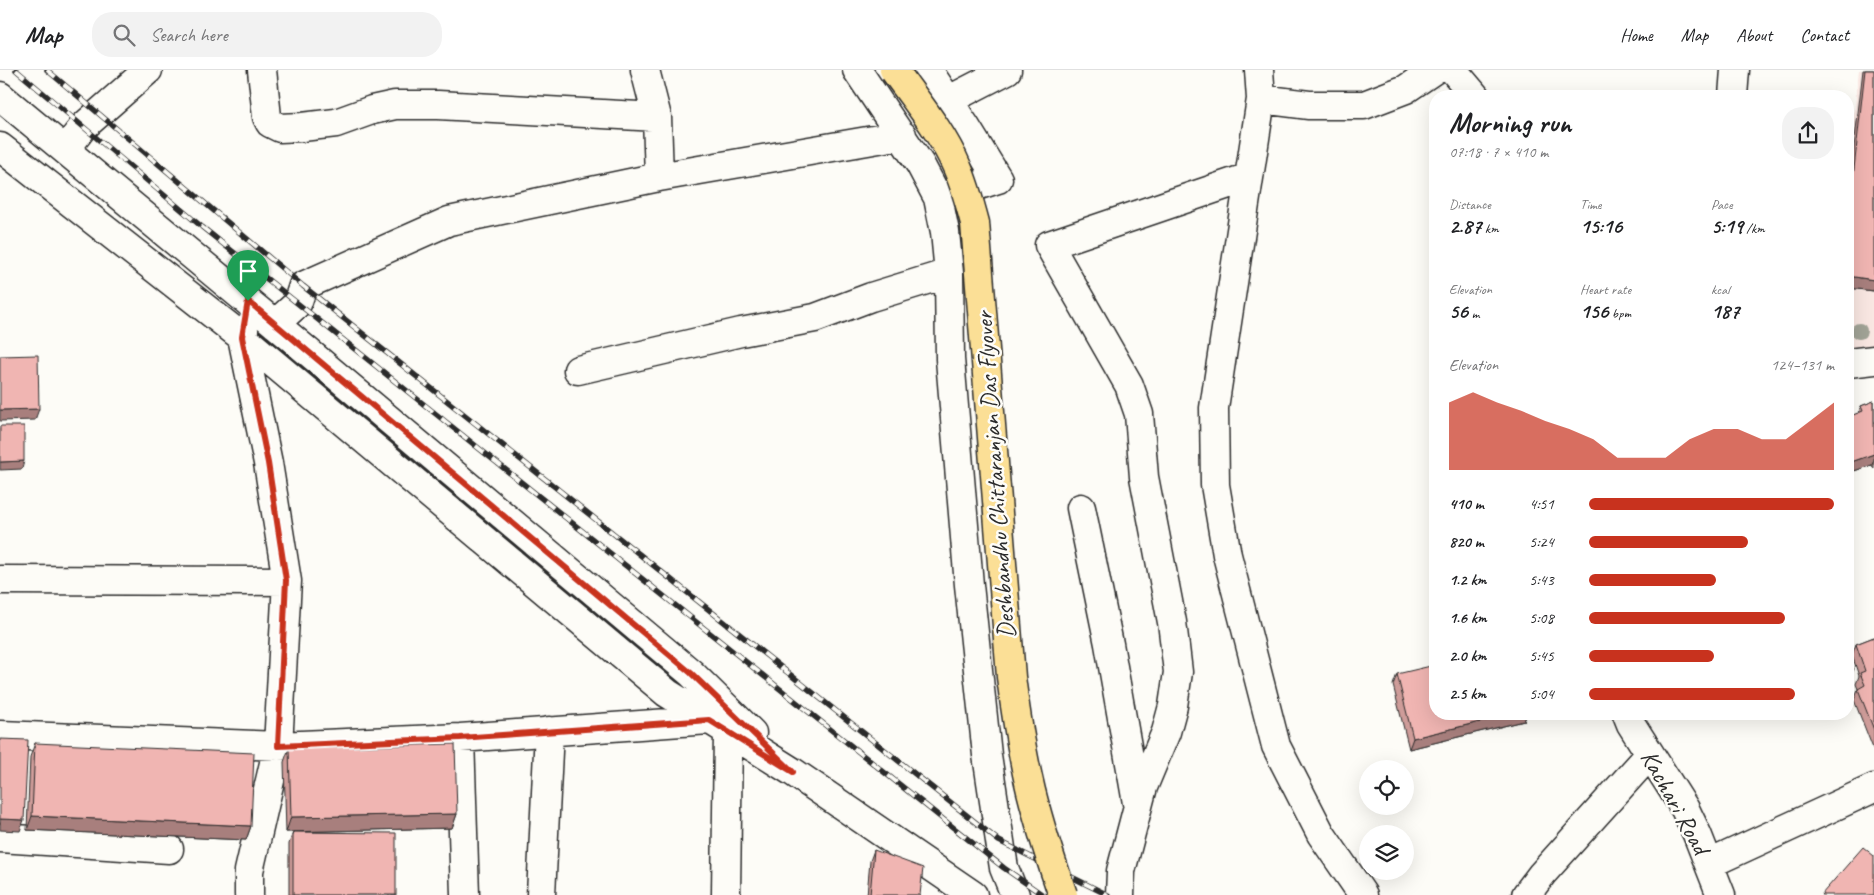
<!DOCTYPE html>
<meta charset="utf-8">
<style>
body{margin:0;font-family:Caveat,sans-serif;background:#f2f2f2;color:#202124;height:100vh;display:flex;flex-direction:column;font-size:19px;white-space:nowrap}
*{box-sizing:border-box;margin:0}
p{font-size:16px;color:#757577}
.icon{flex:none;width:28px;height:28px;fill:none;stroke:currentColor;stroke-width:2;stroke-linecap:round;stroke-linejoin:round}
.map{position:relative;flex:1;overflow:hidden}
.sheet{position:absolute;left:1429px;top:20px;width:425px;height:630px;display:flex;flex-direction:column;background:#fff;border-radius:20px;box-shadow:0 5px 20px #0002}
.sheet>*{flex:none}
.buttons{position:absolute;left:1359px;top:690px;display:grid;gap:10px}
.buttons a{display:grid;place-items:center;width:55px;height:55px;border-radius:50%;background:#fff;box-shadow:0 5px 20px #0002;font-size:25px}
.pin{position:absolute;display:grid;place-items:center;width:42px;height:42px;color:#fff;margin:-51px -21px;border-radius:50% 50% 50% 0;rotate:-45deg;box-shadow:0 0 5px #0007}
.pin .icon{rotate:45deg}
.round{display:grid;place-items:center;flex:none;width:52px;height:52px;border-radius:20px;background:#f2f2f2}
.overview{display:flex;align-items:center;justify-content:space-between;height:85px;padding:0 20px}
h1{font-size:28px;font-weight:800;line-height:38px}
.stats{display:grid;grid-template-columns:repeat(3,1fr);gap:8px;height:85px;padding:5px 20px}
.stats div{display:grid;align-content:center}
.stats b{font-size:21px;font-weight:800}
.stats small{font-size:14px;font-weight:400}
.stats p{font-size:14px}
.chart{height:140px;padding:10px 20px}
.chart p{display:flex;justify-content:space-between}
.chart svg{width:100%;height:90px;margin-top:5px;fill:#c8321e;opacity:.7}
ul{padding:0 20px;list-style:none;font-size:16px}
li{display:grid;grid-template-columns:80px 60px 1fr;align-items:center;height:38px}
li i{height:12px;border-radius:6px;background:#c8321e}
header{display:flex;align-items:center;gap:30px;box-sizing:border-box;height:70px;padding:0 25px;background:#fff;border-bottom:1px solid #e0e0e0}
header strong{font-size:24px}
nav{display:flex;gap:28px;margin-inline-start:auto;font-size:18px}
.search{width:350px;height:45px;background:#f2f2f2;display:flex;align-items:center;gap:12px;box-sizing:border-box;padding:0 18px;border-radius:20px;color:#757577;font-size:19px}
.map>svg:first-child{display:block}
.built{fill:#f9e7e2}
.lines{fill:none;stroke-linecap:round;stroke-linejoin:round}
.minor-casing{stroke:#2b2b2b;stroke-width:31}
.minor{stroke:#fdfcf7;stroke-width:28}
.rail-casing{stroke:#2b2b2b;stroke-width:5.5}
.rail{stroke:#fdfcf7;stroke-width:4;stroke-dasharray:11;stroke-linecap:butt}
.major-bridge-casing{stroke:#2b2b2b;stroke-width:31;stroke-linecap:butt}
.major-bridge{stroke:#fbdf96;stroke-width:28}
.tree{fill:#a1a396}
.wall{fill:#ce9c99;stroke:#2b2b2b}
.shaded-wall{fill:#a87f7d;stroke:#2b2b2b}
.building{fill:#f0b5b2;stroke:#2b2b2b}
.route-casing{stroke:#fff;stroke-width:10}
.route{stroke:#c8321e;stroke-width:6}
.labels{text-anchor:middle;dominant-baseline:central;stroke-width:5;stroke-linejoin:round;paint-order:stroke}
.street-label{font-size:25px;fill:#2b2b2b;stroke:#fdfcf7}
</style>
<header>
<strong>Map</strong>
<div class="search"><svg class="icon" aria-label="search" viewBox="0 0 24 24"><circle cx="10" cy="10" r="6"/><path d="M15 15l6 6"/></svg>Search here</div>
<nav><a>Home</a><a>Map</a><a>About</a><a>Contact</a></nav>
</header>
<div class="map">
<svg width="1874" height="825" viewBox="0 0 1874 825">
<rect width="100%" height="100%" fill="#fdfcf7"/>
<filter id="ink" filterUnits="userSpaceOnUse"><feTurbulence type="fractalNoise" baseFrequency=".02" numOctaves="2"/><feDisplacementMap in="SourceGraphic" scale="10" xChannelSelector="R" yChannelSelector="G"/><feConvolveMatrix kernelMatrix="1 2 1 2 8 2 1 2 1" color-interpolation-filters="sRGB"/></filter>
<g filter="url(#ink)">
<path class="built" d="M 1859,0 L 1874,0 L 1874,275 L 1848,278 L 1848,82 L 1850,82 Z"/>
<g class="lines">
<g class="minor-casing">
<path id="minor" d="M 262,0 L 267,47 L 270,53 L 280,58 L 302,57 L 336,53 L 372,40 L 395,35 L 438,35 L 657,47
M 645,0 L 657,47 L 659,107
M 857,0 L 920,94 L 938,128 L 945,162 L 949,203 L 950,289 L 969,515 L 987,685 L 1004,798 L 1015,825
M 928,0 L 966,57 L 998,109 L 942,127
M 1259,0 L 1261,29 L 1214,338 L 1215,415 L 1227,485 L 1276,676 L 1321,764 L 1363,825
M 1453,0 L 1475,26
M 0,26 L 275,254 L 691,603 L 752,663
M 1733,26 L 1735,0
M 1261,29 L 1309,35 L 1364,35 L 1406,19 L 1434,0
M 949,30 L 1007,0
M 0,77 L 242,267 L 667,623 L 793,702 L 973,825
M 65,80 L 83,57 L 148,0
M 275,254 L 297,234 L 303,216 L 449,151 L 659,107 L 902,65
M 244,260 L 242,267 L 268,393 L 287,511 L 278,676 L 249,801 L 249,825
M 1848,293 L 1874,290
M 578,300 L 741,262 L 815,248 L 871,227 L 949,203
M 1081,438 L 1109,574 L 1137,733
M 0,510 L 287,511
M 1627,644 L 1631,654 L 1685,739 L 1697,764 L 1721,825
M 0,665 L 278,676 L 460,668 L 709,650
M 460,668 L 465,825
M 0,768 L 169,779
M 1709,794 L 1874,718
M 541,825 L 549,661
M 726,825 L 728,661
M 1120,825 L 1121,801 L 1143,717 L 1166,662 L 1173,636 L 1178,602 L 1172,552 L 1144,407 L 1139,344 L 1129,315 L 1049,175 L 1249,107
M 1526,825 L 1542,804 L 1650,684"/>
</g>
<use href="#minor" class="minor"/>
<g class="rail-casing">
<path id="rail" d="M 16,0 L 202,157 L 1004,798 L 1043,825
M 47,0 L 303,216 L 999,771 L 1108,825"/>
</g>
<use href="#rail" class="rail"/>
<g class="major-bridge-casing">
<path id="major-bridge" d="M 894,0 C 916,31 942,62 957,97 C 965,115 970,134 975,153 L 1011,607 C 1016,645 1022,684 1031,721 C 1040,757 1051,791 1063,825"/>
</g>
<use href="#major-bridge" class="major-bridge"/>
</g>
<circle class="tree" cx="1859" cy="261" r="8"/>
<path class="wall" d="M 1863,0 L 1874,0 L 1874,221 L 1848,218 L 1848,129 Z
M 1874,331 L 1874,399 L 1872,395 L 1848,403 L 1848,347 L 1859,343 L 1861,336 Z
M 1874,567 L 1874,681 L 1854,630 L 1858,619 L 1856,614 L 1859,606 L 1852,585 L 1856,574 Z
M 1397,604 L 1435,644 L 1527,644 L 1524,651 L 1409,679 L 1393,615 Z
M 35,673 L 251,756 L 246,770 L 27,760 L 30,687 Z
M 289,678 L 457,744 L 452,758 L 286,762 L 284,692 Z
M 293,762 L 396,825 L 289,825 L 289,774 Z
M 874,780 L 920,825 L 867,825 L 870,791 Z"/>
<path class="shaded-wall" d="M 1848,206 L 1874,210 L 1874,221 L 1848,218 Z
M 39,339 L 35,350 L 0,351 L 0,340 Z
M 1874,384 L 1874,390 L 1872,395 L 1848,403 L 1851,392 Z
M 24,391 L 22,399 L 0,400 L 0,392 Z
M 1854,599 L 1852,603 L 1848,605 L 1848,602 Z
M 1513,644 L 1527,644 L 1524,651 L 1409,679 L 1413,668 Z
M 457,744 L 452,758 L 286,762 L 291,747 Z
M 32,746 L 251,756 L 246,770 L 27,760 Z
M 0,749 L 24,750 L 20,761 L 0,760 Z"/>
<path class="building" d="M 1865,0 L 1874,0 L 1874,210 L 1848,206 L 1848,153 Z
M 38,285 L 39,339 L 0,340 L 0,286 Z
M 1874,331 L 1874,384 L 1851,392 L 1848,381 L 1848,347 L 1863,341 L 1861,336 Z
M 0,356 L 24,356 L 24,391 L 0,392 Z
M 1874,567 L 1874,660 L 1858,619 L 1865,615 L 1860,603 L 1865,601 L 1856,574 Z
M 1848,585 L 1854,599 L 1848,602 Z
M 1435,595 L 1435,644 L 1513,644 L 1413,668 L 1397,604 Z
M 0,669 L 28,670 L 24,750 L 0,749 Z
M 35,673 L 254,683 L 251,756 L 32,746 Z
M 455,674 L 457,744 L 291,747 L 289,678 Z
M 293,762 L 396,763 L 396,825 L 293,825 Z
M 1863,777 L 1874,786 L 1874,825 L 1821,825 Z
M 874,780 L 923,798 L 920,825 L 870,825 Z"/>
</g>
<g class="lines" filter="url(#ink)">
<g class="route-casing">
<path id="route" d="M 248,231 L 691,603 L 793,702 L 709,650 L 460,668 L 278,676 L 286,510 L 268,393 L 242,267 Z"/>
</g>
<use href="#route" class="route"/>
</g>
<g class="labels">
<g class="street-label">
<text transform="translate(995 405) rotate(-94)">Deshbandhu Chittaranjan Das Flyover</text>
<text transform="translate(1675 732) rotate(61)">Kachari Road</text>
</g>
</g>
</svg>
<div class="buttons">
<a><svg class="icon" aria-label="locate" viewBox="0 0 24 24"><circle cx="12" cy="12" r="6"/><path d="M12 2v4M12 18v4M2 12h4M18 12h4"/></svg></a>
<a><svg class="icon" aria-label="layers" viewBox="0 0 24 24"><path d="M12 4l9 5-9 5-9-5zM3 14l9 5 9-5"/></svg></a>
</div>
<div class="pin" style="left:248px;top:231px;background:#1e9e55"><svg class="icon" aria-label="arrive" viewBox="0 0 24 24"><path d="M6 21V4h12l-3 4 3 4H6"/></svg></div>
<section class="sheet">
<div class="overview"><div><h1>Morning run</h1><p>07:18 · 7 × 410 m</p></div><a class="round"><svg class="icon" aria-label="share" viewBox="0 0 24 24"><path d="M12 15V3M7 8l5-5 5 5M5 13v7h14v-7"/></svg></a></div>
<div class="stats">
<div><p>Distance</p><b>2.87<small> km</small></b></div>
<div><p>Time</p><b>15:16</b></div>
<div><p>Pace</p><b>5:19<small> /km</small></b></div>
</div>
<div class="stats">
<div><p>Elevation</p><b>56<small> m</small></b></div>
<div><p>Heart rate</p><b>156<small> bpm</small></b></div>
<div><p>kcal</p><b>187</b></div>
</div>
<div class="chart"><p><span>Elevation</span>124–131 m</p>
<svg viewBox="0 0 160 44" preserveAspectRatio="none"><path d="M0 44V11L10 6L20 11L30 15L40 20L50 24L60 29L70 38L80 38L90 38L100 29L110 24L120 24L130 29L140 29L150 20L160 11V44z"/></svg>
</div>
<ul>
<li><b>410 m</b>4:51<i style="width:100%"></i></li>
<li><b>820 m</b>5:24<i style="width:65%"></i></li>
<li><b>1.2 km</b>5:43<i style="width:52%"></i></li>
<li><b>1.6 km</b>5:08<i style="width:80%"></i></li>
<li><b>2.0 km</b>5:45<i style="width:51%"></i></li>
<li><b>2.5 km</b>5:04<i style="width:84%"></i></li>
</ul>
</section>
</div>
